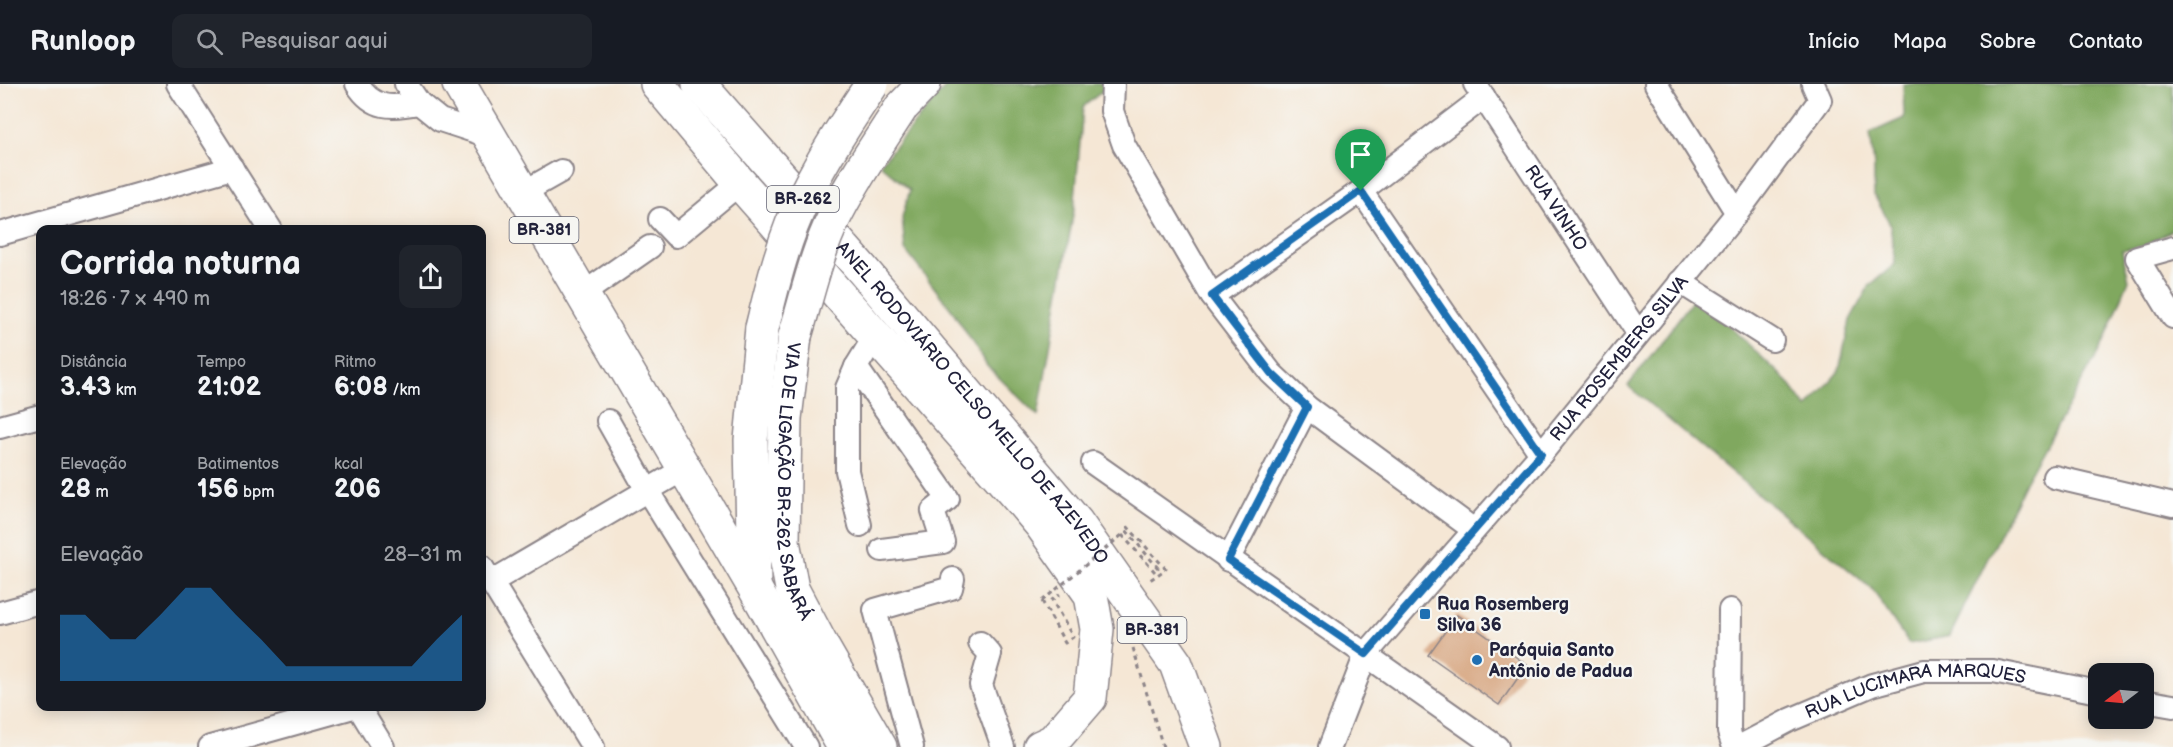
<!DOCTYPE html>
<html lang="pt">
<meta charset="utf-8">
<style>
body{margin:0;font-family:"Balsamiq Sans",sans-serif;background:#20242c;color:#f1f3f6;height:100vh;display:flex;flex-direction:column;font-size:22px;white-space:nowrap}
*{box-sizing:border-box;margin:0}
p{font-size:20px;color:#9ea1a6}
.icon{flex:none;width:33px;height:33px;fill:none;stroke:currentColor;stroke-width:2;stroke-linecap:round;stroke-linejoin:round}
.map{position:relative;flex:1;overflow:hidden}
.drawer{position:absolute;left:36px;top:141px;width:450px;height:486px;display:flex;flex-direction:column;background:#171b24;border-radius:12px;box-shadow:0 3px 15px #0003}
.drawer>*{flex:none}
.needle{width:39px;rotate:254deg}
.controls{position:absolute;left:2088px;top:579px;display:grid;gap:12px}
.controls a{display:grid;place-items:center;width:66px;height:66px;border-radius:12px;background:#171b24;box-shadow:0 3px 15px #0003;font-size:30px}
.pin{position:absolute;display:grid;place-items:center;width:51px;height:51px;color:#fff;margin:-62px -26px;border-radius:50% 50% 50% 0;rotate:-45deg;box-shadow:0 0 6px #0007}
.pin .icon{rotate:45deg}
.round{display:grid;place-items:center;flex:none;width:63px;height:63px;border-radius:12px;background:#20242c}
.summary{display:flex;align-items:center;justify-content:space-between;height:102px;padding:0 24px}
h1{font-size:33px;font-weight:700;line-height:45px}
.metrics{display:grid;grid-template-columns:repeat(3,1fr);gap:9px;height:102px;padding:6px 24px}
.metrics div{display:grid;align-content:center}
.metrics b{font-size:26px;font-weight:700}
.metrics small{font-size:16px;font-weight:400}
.metrics p{font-size:16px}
.chart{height:168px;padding:12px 24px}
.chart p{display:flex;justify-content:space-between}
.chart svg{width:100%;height:108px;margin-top:6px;fill:#1f6fb2;opacity:.7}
header{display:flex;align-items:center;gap:36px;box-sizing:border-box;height:84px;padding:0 30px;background:#171b24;border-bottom:2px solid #363941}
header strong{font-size:28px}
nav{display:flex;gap:33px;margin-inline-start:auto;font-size:21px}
.search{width:420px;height:54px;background:#20242c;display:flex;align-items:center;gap:15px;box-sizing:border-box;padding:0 21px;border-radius:12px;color:#9ea1a6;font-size:22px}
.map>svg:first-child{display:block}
.forest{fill:#80a85f;stroke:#51654d;stroke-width:1.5}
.building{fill:#daae8c}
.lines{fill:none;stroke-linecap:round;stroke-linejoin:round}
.minor-casing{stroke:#8c8488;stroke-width:26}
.highway-casing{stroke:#8c8488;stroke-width:36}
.path{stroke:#8c8488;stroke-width:3;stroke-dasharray:4.5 4.5;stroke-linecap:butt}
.minor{stroke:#fff;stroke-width:22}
.highway{stroke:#fff;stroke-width:33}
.highway-bridge-casing{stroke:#8c8488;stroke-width:36;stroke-linecap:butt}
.path-bridge{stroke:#8c8488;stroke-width:3;stroke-dasharray:4.5 4.5;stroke-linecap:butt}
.highway-bridge{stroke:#fff;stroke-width:33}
.route-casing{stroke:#fff;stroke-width:12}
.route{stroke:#1f6fb2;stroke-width:8}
.poi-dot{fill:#1f6fb2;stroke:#f6f6f2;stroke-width:2}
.labels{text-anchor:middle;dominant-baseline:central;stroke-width:4.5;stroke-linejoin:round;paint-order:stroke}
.shield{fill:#f6f6f2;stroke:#626272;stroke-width:1.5}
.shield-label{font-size:16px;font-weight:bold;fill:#22223b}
.street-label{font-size:18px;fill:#22223b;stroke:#f6f6f2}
.poi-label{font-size:18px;font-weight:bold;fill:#22223b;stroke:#f6f6f2;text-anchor:start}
</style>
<header>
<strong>Runloop</strong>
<div class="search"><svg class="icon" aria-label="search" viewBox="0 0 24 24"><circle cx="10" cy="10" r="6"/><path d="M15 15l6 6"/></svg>Pesquisar aqui</div>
<nav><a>Início</a><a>Mapa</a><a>Sobre</a><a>Contato</a></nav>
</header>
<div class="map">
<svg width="2173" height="663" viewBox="0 0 2173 663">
<rect width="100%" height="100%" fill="#f6f6f2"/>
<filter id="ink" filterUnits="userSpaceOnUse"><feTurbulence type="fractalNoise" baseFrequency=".0167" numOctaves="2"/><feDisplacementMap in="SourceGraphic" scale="12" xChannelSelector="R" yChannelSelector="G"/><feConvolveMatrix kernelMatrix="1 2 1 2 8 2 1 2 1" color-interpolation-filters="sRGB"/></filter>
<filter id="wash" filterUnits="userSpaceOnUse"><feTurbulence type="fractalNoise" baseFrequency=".008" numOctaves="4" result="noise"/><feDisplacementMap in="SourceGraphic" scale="24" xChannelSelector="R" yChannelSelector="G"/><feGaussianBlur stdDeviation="1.35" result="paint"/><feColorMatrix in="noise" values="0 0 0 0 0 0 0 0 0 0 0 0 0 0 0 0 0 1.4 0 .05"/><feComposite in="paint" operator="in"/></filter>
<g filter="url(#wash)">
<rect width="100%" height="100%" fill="#f5e7d5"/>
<path class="forest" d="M 948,0 L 1106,0 L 1105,5 L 1083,23 L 1074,126 L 1038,332 L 987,282 L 954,229 L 905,166 L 902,133 L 910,106 L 880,80 Z
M 1903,0 L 2173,0 L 2173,146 L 2143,162 L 2122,166 L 2129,196 L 2103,260 L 2025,398 L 1950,552 L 1909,560 L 1872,505 L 1628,302 L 1692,217 L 1727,240 L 1788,298 L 1807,324 L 1839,287 L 1850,236 L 1869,202 L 1895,180 L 1890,140 L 1874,111 L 1874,82 L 1870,49 L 1904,34 Z"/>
<g id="blocks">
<path class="building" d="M 1457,531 L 1527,581 L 1499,621 L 1428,571 Z"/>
</g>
</g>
<g filter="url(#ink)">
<use href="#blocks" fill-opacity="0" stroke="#8c8488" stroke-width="1.5"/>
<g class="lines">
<g class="minor-casing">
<g id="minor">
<path d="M 178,0 L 271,146"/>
<path d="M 357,0 C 373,26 392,24 419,19"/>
<path d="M 406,0 L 419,19 L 440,36 L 489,52"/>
<path d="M 1113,0 L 1112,27 L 1124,61 L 1212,212 L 1271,289 L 1307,323 L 1474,446"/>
<path id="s1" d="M 1475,0 L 1638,249"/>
<path d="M 1656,0 L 1737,129"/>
<path d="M 1361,107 L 1541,370"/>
<path d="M 522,109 L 561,87"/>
<path d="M 660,135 L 676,152 L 740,99"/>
<path d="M 0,150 L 232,84"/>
<path d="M 2173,164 L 2137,174 L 2173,233"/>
<path d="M 1680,198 L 1772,256"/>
<path d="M 581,211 L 650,163"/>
<path d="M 1212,212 L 1361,107 L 1484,13"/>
<path d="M 856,283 L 948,415 L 933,427 L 943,458 L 882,466"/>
<path d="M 608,337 L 647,406 L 806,663"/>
<path d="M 0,343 L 40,332"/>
<path d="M 1093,379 L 1497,663"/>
<path d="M 2054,393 L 2173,421"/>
<path d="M 860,441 L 847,387 L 847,304 L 856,283 L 875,252"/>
<path d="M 1228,476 L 1307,323"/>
<path d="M 482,483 L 593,663"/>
<path d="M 491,498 L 684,385"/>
<path d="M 1730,526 L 1729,648 L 1734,663"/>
<path d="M 0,529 L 40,518"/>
<path d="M 980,559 L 990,570 L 981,601 L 1003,663"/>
<path d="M 2144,617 L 2173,622"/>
<path d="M 358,622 L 383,663"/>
<path d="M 210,663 L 357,622"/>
<path d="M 912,663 L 875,526 L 951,504 L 953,495"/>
<path id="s2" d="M 1330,663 L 1366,570 L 1541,370 L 1737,129 L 1820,16 L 1813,0"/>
<path id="s3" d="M 1739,663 L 1790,636 L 1872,601 L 1924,587 L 1993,587 L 2098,608"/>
</g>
</g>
<g class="highway-casing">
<g id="highway">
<path d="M 459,0 L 754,503 L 844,663"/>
<path d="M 657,0 L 740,99 L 1021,417 L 1042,442 L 1091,511 L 1097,545 L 1090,614 L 1053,657 L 1040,663"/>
<path id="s4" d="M 699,0 L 861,184 L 1077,439 L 1176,580 L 1206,663"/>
<path d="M 901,24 L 924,0"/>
<path id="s5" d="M 795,252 L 785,334 L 783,457 L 792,505 L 823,564 L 880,663"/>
<path d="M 754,501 L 751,356 L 762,244"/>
</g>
</g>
<path class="path" d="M 1122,451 L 1155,488 L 1158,484 L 1125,445 L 1128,443 L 1166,485 L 1147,498
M 1042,517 L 1065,559 L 1073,553 L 1052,516 L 1060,510
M 1133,564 L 1163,663"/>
<use href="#minor" class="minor"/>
<use href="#highway" class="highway"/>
<g class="highway-bridge-casing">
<path id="highway-bridge" d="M 762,244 C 773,199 784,153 805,111 C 824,72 848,36 872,0
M 795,252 C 807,213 816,170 834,134 C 853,95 878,60 901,24"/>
</g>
<path class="path-bridge" d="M 1042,517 L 1122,451"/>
<use href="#highway-bridge" class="highway-bridge"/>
</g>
</g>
<g class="lines" filter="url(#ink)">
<g class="route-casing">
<path id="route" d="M 1361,107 L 1541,370 L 1366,570 L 1228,476 L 1307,323 L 1271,289 L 1212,212 Z"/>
</g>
<use href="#route" class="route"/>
</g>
<g class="poi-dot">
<rect x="1419" y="524" width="12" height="12" rx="3"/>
<circle cx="1477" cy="576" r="6"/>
</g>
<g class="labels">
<g class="shield">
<rect x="767" y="102" width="72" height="26" rx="4.5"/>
<rect x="509.5" y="133" width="69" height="26" rx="4.5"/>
<rect x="1117.5" y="533" width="69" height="26" rx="4.5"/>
</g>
<g class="shield-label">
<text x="803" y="115">BR-262</text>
<text x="544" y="146">BR-381</text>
<text x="1152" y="546">BR-381</text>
</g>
<g class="street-label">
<text stroke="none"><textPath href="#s1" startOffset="148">RUA VINHO</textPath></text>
<text stroke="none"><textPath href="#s2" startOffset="489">RUA ROSEMBERG SILVA</textPath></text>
<text stroke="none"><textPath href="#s4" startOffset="420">ANEL RODOVIÁRIO CELSO MELLO DE AZEVEDO</textPath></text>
<text stroke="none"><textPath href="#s5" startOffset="147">VIA DE LIGAÇÃO BR-262 SABARÁ</textPath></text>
<text stroke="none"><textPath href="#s3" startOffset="189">RUA LUCIMARA MARQUES</textPath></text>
</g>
<g class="poi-label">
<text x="1437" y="520">Rua Rosemberg<tspan x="1437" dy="21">Silva 36</tspan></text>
<text x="1489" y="566">Paróquia Santo<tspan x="1489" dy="21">Antônio de Padua</tspan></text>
</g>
</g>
</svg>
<div class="controls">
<a><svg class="needle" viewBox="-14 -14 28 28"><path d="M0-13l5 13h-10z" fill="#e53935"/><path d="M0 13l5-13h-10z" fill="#9ea1a6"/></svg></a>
</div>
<div class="pin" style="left:1361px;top:107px;background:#1e9e55"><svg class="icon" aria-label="arrive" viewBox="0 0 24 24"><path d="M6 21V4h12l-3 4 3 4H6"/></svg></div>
<section class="drawer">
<div class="summary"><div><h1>Corrida noturna</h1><p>18:26 · 7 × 490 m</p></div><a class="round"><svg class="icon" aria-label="share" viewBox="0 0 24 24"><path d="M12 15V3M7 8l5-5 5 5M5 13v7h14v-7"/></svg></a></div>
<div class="metrics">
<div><p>Distância</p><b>3.43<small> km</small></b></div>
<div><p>Tempo</p><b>21:02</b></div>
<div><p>Ritmo</p><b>6:08<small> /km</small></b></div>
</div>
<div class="metrics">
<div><p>Elevação</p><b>28<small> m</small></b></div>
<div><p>Batimentos</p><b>156<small> bpm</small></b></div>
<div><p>kcal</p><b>206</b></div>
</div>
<div class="chart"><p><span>Elevação</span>28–31 m</p>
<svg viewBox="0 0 160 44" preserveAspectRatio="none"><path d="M0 44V17L10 17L20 27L30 27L40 17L50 6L60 6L70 17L80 27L90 38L100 38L110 38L120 38L130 38L140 38L150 27L160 17V44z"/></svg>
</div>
</section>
</div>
